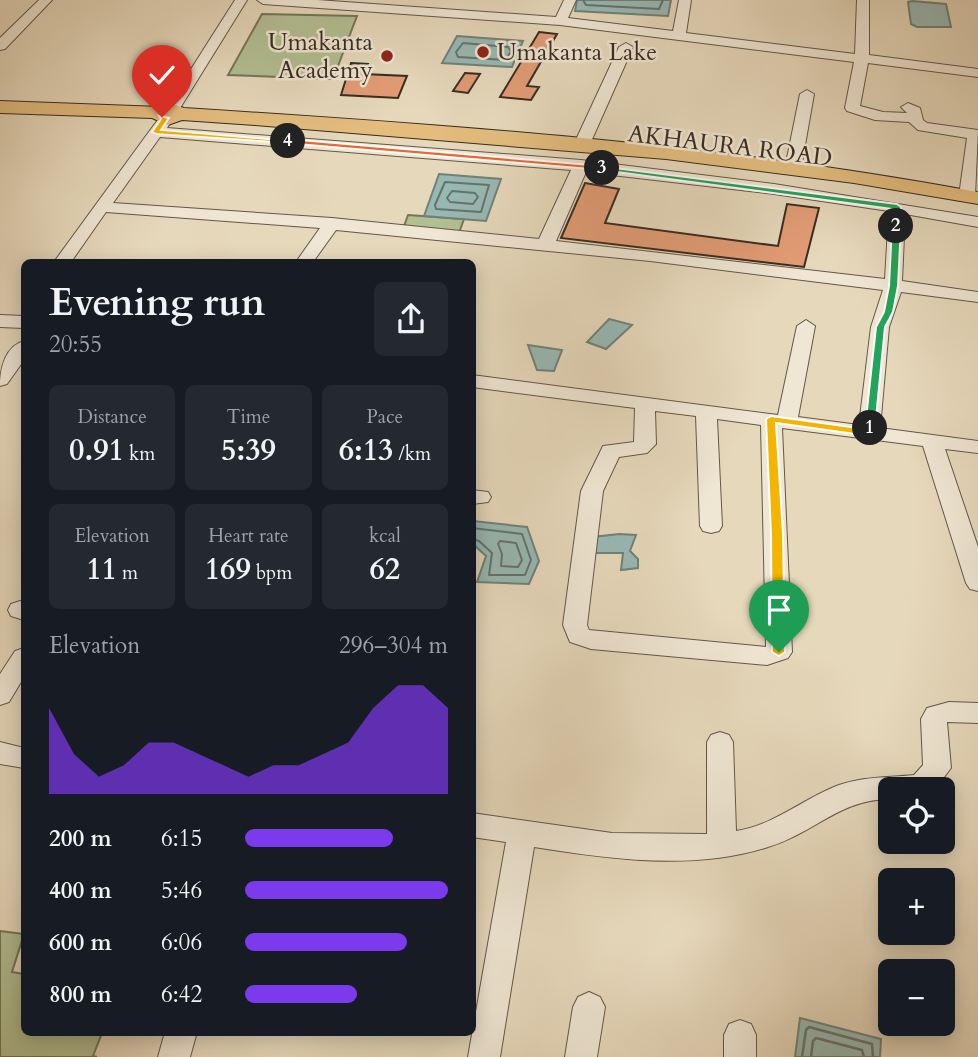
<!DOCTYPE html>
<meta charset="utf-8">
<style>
body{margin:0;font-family:Cardo,serif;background:#242831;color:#f1f3f6;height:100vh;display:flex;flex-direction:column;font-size:26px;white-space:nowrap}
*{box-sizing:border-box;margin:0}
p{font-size:23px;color:#9ea1a6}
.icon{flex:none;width:38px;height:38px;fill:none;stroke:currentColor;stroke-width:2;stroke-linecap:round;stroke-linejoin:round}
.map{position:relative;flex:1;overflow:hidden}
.side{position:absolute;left:21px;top:259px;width:455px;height:777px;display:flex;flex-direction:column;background:#171b24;border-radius:10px;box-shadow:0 4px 18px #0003}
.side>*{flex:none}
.controls{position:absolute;left:878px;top:777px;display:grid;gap:14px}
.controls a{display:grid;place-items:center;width:77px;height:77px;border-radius:10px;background:#171b24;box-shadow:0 4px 18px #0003;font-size:35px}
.pin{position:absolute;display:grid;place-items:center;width:60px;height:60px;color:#fff;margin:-72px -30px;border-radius:50% 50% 50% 0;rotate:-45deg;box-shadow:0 0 7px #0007}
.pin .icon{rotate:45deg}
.km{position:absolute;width:35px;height:35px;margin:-18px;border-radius:50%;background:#222;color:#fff;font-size:19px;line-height:35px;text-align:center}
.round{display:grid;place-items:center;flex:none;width:74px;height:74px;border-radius:10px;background:#242831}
.summary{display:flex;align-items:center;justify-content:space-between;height:119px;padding:0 28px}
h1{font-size:38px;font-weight:800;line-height:52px}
.stats{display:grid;grid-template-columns:repeat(3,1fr);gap:10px;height:119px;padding:7px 28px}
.stats div{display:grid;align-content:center;border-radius:10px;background:#242831;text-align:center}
.stats b{font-size:30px;font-weight:800}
.stats small{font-size:19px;font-weight:400}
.stats p{font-size:19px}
.chart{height:196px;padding:14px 28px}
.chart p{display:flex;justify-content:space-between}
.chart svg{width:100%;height:126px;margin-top:7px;fill:#7c3aed;opacity:.7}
ul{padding:0 28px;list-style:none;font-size:23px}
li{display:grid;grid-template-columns:112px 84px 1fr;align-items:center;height:52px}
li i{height:18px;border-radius:9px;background:#7c3aed}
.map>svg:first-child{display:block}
.green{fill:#b2bf92;stroke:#74765a;stroke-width:2}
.water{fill:#97b9b4;stroke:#71817a;stroke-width:2}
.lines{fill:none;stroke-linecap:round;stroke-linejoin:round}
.shore-far1{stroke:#67726c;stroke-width:2}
.shore{stroke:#67726c;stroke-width:2.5}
.building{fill:#e29c75;stroke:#372c23;stroke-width:2}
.minor-casing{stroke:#635749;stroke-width:2}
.major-casing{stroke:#372c23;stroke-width:2}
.minor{fill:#efe6d3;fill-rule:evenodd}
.major{fill:#e3bc7e;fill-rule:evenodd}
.split-1{fill:#f5b400;stroke:#fff;stroke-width:2}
.split-2{fill:#22a559;stroke:#fff;stroke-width:2}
.split-3{fill:#22a559;stroke:#fff;stroke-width:2}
.split-4{fill:#f0652b;stroke:#fff;stroke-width:2}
.split-5{fill:#f5b400;stroke:#fff;stroke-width:2}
.poi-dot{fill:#8f2418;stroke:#efe6d3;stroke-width:2.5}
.labels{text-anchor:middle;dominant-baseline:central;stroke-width:5;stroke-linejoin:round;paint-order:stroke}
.far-poi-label{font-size:24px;fill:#372c23;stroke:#efe6d3;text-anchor:end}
.far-street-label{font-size:24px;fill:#372c23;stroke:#efe6d3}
</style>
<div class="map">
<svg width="978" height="1057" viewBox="0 0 978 1057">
<rect width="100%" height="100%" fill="#e6d8bb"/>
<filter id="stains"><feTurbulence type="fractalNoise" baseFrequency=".00286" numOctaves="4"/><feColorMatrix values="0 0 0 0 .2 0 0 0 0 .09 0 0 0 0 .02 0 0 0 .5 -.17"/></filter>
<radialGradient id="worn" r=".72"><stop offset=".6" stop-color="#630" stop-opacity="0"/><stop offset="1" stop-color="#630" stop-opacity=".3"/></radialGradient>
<path class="green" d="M 262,14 L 357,16 L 333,79 L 228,75 Z
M 408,215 L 464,219 L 459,233 L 403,229 Z
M 0,931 L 24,934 L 12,972 L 24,974 L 24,1032 L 102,1033 L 93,1056 L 97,1057 L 0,1057 Z"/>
<path class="water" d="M 577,0 L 671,0 L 668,16 L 575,11 Z
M 912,1 L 946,4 L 951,27 L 917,27 L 911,24 L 908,2 Z
M 457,36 L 523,41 L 512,67 L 442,63 Z
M 439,174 L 501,179 L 486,221 L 424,216 Z
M 609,319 L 632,325 L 606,349 L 587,342 Z
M 528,345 L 562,350 L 554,371 L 537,370 Z
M 473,521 L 527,527 L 539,561 L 529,584 L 477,582 L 486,556 L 473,544 Z
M 619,534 L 636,535 L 630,551 L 638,559 L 638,568 L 621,570 L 623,553 L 594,553 L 593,537 Z
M 800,1018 L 881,1039 L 880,1057 L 795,1057 Z"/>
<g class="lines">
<path class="shore-far1" d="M 583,0 L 586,5 L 659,9 L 663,0
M 463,43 L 508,47 L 511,51 L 506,60 L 458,57 L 456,52 Z
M 445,182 L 489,185 L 481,212 L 436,209 L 435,205 Z
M 452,191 L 475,193 L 478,197 L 473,204 L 450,202 L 447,198 Z
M 472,528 L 522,534 L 531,560 L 525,575 L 489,575 L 492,553 L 479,541 L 472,539
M 500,541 L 516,543 L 522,560 L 518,567 L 501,566 L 502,554 L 498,544 Z"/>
<path class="shore" d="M 802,1057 L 806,1030 L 809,1027 L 872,1044 L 873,1057
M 811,1057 L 813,1041 L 816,1038 L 862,1050 L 864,1057"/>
</g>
<path class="building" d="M 539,32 L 557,34 L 527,86 L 539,87 L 531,100 L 500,97 Z
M 351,63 L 368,64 L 364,74 L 407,76 L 398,98 L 341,95 Z
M 465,73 L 480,74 L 468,93 L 453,91 Z
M 585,183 L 619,189 L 605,223 L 778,246 L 787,204 L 819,208 L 804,267 L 561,238 Z"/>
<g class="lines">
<g class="minor-casing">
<path id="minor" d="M 39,0 L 52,0 L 5,49 L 0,50 L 0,38 Z
M 235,0 L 247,0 L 177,113 L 167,113 L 165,110 Z
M 257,0 L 317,0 L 556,17 L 564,0 L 576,0 L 568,18 L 673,31 L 679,0 L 691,0 L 686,33 L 855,54 L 857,0 L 869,0 L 869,55 L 978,69 L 978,77 L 868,63 L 860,106 L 883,112 L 907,113 L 901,107 L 908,103 L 920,108 L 923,120 L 927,123 L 978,130 L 975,196 L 967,201 L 959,196 L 967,138 L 918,130 L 909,122 L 875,120 L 847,111 L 845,108 L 854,62 L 560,25 L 263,4 Z
M 626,43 L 633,47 L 590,144 L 587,147 L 577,147 L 574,144 L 619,47 Z
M 807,90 L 814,94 L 801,168 L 793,173 L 785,168 L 800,94 Z
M 165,116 L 172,120 L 167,128 L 581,160 L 774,184 L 978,217 L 978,227 L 905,214 L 902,281 L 978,292 L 978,302 L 901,292 L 889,327 L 880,428 L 978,441 L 978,453 L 945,449 L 978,547 L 978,591 L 970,589 L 966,583 L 923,446 L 782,428 L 792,652 L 788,658 L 767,665 L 591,649 L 570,642 L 563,625 L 581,491 L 603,446 L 634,442 L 635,408 L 472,387 L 472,375 L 778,415 L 797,326 L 806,320 L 815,326 L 798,417 L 859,425 L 871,327 L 883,290 L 650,261 L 336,230 L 313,262 L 296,262 L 320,228 L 106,212 L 71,262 L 54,262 L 151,129 L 160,117 ZM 160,137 L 571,170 L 539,239 L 332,218 L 113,203 ZM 586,172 L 774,194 L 889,211 L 885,279 L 556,241 ZM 655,411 L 696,416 L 700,526 L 703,531 L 711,533 L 719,531 L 722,526 L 717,419 L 761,425 L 766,647 L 589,630 L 587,625 L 603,491 L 619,457 L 647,453 L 656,444 Z
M 0,315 L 24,316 L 24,328 L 0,327 Z
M 24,341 L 24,360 L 7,384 L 0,386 C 0,369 5,346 24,341 Z
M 472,490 L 488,492 L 491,497 L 488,502 L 472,504 Z
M 20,601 L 24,603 L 24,620 L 11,616 L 8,610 L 11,604 Z
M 24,648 L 24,677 L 9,702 L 0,705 L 0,674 L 15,651 Z
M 949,702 L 978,703 L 978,723 L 947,722 L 951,768 L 935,789 L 891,789 L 891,799 C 839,799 815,833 768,847 C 694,871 609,859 534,847 L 500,1057 L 468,1057 L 506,842 L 472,837 L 472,813 L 612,833 L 707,834 L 707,742 L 711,735 L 720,732 L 729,735 L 733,742 L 736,831 C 774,825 800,801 834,787 C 861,776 886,778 914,775 L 923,765 L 921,719 L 927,708 Z
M 0,742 L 24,748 L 24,768 L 0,764 Z
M 589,992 L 600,997 L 605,1007 L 597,1057 L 565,1057 L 573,1007 L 578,997 Z
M 740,1020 L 751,1024 L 756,1035 L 756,1057 L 724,1057 L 724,1035 L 729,1024 Z
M 165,1032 L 197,1032 L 190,1057 L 158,1057 Z"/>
</g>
<g class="major-casing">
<path id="major" d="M 0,101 L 161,107 L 172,104 L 184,108 C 449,125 716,143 978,192 L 978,204 L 854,183 L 666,159 L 255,125 L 182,120 L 168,125 L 152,118 L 0,113 Z"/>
</g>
<use href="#minor" class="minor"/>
<use href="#major" class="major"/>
</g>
<path class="split-1" d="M 771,416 L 865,429 L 870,425 L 875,428 L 873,435 L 869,436 L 776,423 L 783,534 L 785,652 L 779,656 L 772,652 L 771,534 L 766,419 Z"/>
<path class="split-2" d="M 896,224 L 901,226 L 898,286 L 893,312 L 885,327 L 875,428 L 870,431 L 865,428 L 876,327 L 884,312 L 889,286 L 892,226 Z"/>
<path class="split-3" d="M 599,166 L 897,204 L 901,207 L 901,226 L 896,229 L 892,226 L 893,209 L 602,170 Z"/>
<path class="split-4" d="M 288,139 L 602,166 L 606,168 L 602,170 L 285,143 Z"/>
<path class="split-5" d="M 159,116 L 169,118 L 161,130 L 291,141 L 288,143 L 156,134 L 152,132 L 161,119 Z"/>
<g class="poi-dot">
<circle cx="483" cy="52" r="7"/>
<circle cx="387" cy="56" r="7"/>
</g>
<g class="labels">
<g class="far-poi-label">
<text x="373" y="42">Umakanta<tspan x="373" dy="28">Academy</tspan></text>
<text x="497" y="52" text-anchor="start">Umakanta Lake</text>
</g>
<g class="far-street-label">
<text transform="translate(730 146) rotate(7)">AKHAURA ROAD</text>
</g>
</g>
<rect width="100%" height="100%" filter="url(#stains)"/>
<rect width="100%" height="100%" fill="url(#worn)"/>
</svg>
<div class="controls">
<a><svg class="icon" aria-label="locate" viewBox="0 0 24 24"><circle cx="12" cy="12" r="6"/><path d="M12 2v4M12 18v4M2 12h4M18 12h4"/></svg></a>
<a>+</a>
<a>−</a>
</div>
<div class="pin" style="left:779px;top:652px;background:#1e9e55"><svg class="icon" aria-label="arrive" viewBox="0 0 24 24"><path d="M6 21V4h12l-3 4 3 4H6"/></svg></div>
<div class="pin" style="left:162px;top:117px;background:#d93025"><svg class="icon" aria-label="check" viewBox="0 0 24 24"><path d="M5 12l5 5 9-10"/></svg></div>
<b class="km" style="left:870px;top:428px">1</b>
<b class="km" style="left:896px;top:226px">2</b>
<b class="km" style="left:602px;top:168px">3</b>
<b class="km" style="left:288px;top:141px">4</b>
<section class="side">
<div class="summary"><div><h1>Evening run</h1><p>20:55</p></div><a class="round"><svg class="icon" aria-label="share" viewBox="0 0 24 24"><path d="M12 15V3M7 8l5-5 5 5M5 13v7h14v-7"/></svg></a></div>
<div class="stats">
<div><p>Distance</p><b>0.91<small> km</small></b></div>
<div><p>Time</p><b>5:39</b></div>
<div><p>Pace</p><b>6:13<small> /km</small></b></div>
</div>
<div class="stats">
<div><p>Elevation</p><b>11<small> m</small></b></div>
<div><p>Heart rate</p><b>169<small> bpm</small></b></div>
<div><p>kcal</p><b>62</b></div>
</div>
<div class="chart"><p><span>Elevation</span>296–304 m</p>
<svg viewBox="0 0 160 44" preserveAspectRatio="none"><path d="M0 44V14L10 30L20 38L30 34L40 26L50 26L60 30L70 34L80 38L90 34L100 34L110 30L120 26L130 14L140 6L150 6L160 14V44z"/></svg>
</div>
<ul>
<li><b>200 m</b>6:15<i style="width:73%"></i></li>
<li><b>400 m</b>5:46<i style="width:100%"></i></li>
<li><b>600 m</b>6:06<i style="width:80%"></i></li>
<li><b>800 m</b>6:42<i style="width:55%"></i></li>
</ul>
</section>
</div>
